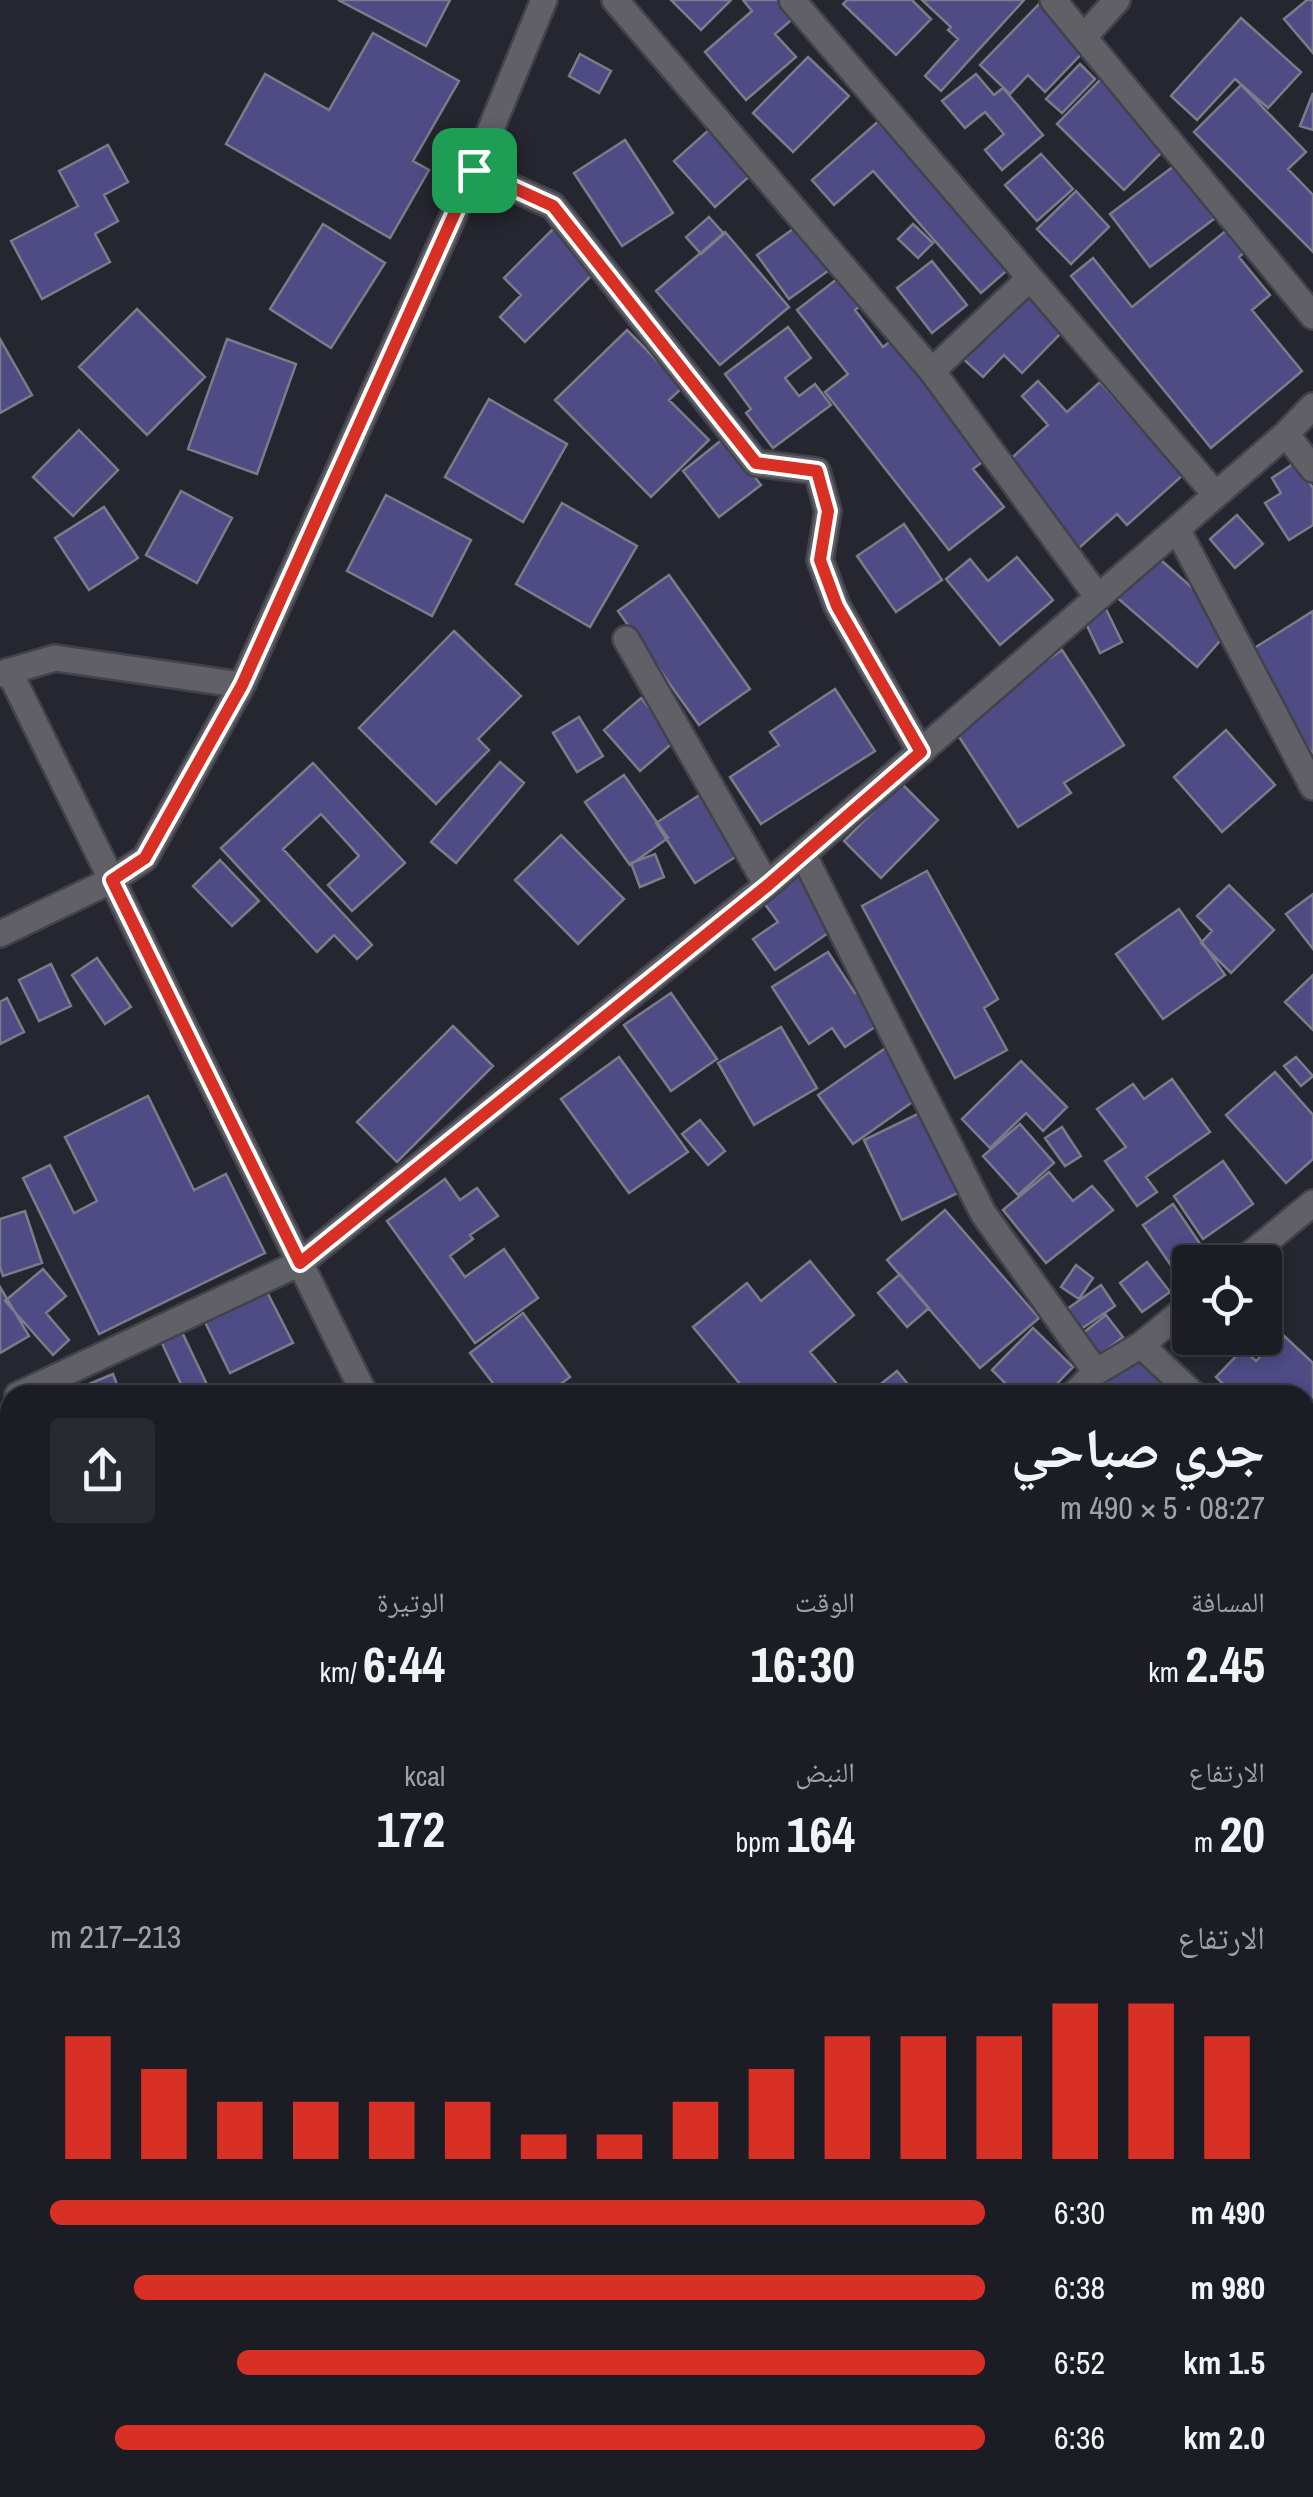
<!DOCTYPE html>
<html lang="ar">
<meta charset="utf-8">
<style>
body{margin:0;font-family:"Archivo Narrow","Noto Naskh Arabic",sans-serif;background:#292931;color:#f1f3f6;direction:rtl;height:100vh;display:flex;flex-direction:column;font-size:38px;white-space:nowrap}
*{box-sizing:border-box;margin:0}
p{font-size:32px;color:#a0a1a6}
.icon{flex:none;width:55px;height:55px;fill:none;stroke:currentColor;stroke-width:2;stroke-linecap:round;stroke-linejoin:round}
.map{position:relative;flex:1;overflow:hidden;direction:ltr}
.details{position:absolute;left:0px;top:1385px;width:1315px;height:1112px;display:flex;flex-direction:column;background:#1c1c24;border-radius:30px 30px 0 0;box-shadow:0 5px 15px #0003,0 0 0 2px #3a3a41;direction:rtl}
.details>*{flex:none}
.controls{position:absolute;left:1172px;top:1245px;display:grid;gap:20px}
.controls a{display:grid;place-items:center;width:110px;height:110px;border-radius:10px;background:#1c1c24;box-shadow:0 5px 15px #0003,0 0 0 2px #3a3a41;font-size:50px}
.pin{position:absolute;display:grid;place-items:center;width:85px;height:85px;color:#fff;margin:-42px;border-radius:20px;box-shadow:0 5px 15px #0006}
.round{display:grid;place-items:center;flex:none;width:105px;height:105px;border-radius:10px;background:#292931}
.overview{display:flex;align-items:center;justify-content:space-between;height:170px;padding:0 50px}
h1{font-size:55px;font-weight:700;line-height:75px}
.metrics{display:grid;grid-template-columns:repeat(3,1fr);gap:15px;height:170px;padding:10px 50px}
.metrics div{display:grid;align-content:center}
.metrics b{font-size:50px;font-weight:700}
.metrics small{font-size:28px;font-weight:400}
.metrics p{font-size:28px}
.chart{height:280px;padding:20px 50px}
.chart p{display:flex;justify-content:space-between}
.chart svg{width:100%;height:180px;margin-top:10px;stroke:#d93025;stroke-width:6}
ul{padding:0 50px;list-style:none;font-size:32px}
li{display:grid;grid-template-columns:160px 120px 1fr;align-items:center;height:75px}
li i{height:25px;border-radius:12px;background:#d93025}
.map>svg:first-child{display:block}
.building{fill:#4e4b85;stroke:#7c7c89;stroke-width:2.5}
.lines{fill:none;stroke-linecap:round;stroke-linejoin:round}
.minor-casing{stroke:#41424b;stroke-width:30}
.minor{stroke:#606066;stroke-width:25}
.route-casing{stroke:#fff;stroke-width:20}
.route{stroke:#d93025;stroke-width:12}
</style>
<div class="map">
<svg width="1313" height="2497" viewBox="0 0 1313 2497">
<rect width="100%" height="100%" fill="#252630"/>
<path class="building" d="M 338,0 L 450,0 L 426,46 Z
M 671,0 L 731,0 L 701,30 Z
M 743,0 L 809,0 L 811,3 L 775,34 L 796,57 L 746,100 L 705,52 L 752,11 Z
M 847,0 L 912,0 L 931,19 L 896,55 L 843,4 Z
M 922,0 L 1024,0 L 941,91 L 925,76 L 958,39 L 948,30 L 951,27 Z
M 1307,0 L 1313,0 L 1313,53 L 1284,19 Z
M 1041,2 L 1088,47 L 1045,92 L 1028,75 L 1010,94 L 980,65 Z
M 1241,18 L 1301,72 L 1268,108 L 1235,79 L 1197,120 L 1171,96 Z
M 373,33 L 459,81 L 413,161 L 429,170 L 390,238 L 226,144 L 265,74 L 329,110 Z
M 580,54 L 611,71 L 599,93 L 569,76 Z
M 808,57 L 849,96 L 793,152 L 753,113 Z
M 1080,64 L 1095,79 L 1062,113 L 1046,99 Z
M 976,74 L 994,95 L 1003,88 L 1043,135 L 1002,170 L 985,150 L 1004,134 L 985,112 L 965,128 L 942,101 Z
M 1101,79 L 1169,145 L 1124,190 L 1057,124 Z
M 1241,85 L 1306,152 L 1288,169 L 1313,195 L 1313,252 L 1194,132 Z
M 1313,93 L 1313,130 L 1300,126 Z
M 892,109 L 1019,260 L 981,293 L 873,171 L 834,205 L 812,180 Z
M 720,120 L 761,166 L 715,207 L 674,161 Z
M 625,140 L 673,213 L 622,246 L 574,173 Z
M 108,145 L 128,182 L 104,195 L 118,221 L 95,234 L 110,262 L 42,299 L 11,241 L 78,206 L 59,171 Z
M 1041,154 L 1073,189 L 1037,221 L 1005,185 Z
M 1182,160 L 1222,213 L 1150,267 L 1110,214 Z
M 1076,191 L 1109,227 L 1071,264 L 1037,229 Z
M 709,217 L 724,234 L 701,254 L 686,237 Z
M 323,224 L 385,263 L 331,348 L 270,309 Z
M 800,224 L 832,268 L 789,299 L 757,255 Z
M 913,224 L 933,243 L 918,258 L 898,239 Z
M 1233,225 L 1251,246 L 1239,257 L 1270,295 L 1252,310 L 1302,371 L 1211,448 L 1071,276 L 1093,258 L 1132,307 Z
M 554,228 L 596,271 L 525,342 L 500,317 L 521,295 L 504,278 Z
M 725,232 L 789,307 L 720,365 L 656,291 Z
M 932,261 L 967,305 L 932,333 L 897,288 Z
M 837,279 L 859,307 L 855,310 L 883,347 L 895,338 L 989,457 L 973,469 L 1004,507 L 949,550 L 825,392 L 848,374 L 797,310 Z
M 1022,290 L 1064,330 L 1022,373 L 1004,355 L 983,377 L 960,356 Z
M 137,309 L 205,377 L 147,435 L 79,367 Z
M 788,327 L 811,358 L 785,378 L 799,396 L 815,384 L 831,405 L 773,448 L 746,413 L 751,409 L 725,374 Z
M 627,330 L 683,387 L 669,400 L 709,440 L 651,497 L 555,400 Z
M 0,339 L 32,395 L 0,413 Z
M 227,339 L 296,364 L 257,474 L 188,449 Z
M 1038,381 L 1067,412 L 1100,382 L 1183,475 L 1127,525 L 1117,514 L 1079,548 L 1004,465 L 1048,425 L 1022,396 Z
M 489,399 L 567,444 L 523,522 L 445,477 Z
M 79,430 L 118,470 L 73,516 L 33,477 Z
M 724,438 L 761,485 L 719,517 L 683,471 Z
M 1296,462 L 1313,488 L 1313,525 L 1289,540 L 1265,503 L 1281,493 L 1272,478 Z
M 181,491 L 232,518 L 197,583 L 146,555 Z
M 386,495 L 471,540 L 432,616 L 347,571 Z
M 562,503 L 637,546 L 590,627 L 516,584 Z
M 104,507 L 138,558 L 89,590 L 55,538 Z
M 1237,515 L 1263,544 L 1235,568 L 1210,539 Z
M 904,524 L 942,580 L 896,612 L 857,556 Z
M 1152,552 L 1234,625 L 1197,667 L 1114,595 Z
M 1017,557 L 1053,600 L 1000,645 L 946,579 L 970,559 L 988,581 Z
M 669,575 L 750,689 L 699,725 L 618,611 Z
M 1104,605 L 1122,642 L 1100,653 L 1082,615 Z
M 1313,611 L 1313,755 L 1248,652 Z
M 454,631 L 521,696 L 478,739 L 489,750 L 436,804 L 359,728 Z
M 1062,650 L 1124,745 L 1064,783 L 1071,793 L 1018,827 L 950,723 Z
M 835,689 L 875,751 L 761,824 L 730,777 L 779,745 L 770,732 Z
M 641,698 L 676,740 L 640,771 L 604,730 Z
M 579,717 L 603,756 L 577,772 L 553,733 Z
M 1226,730 L 1275,785 L 1222,832 L 1174,777 Z
M 500,762 L 524,783 L 456,863 L 431,842 Z
M 313,763 L 405,863 L 352,911 L 328,885 L 359,856 L 321,814 L 283,849 L 372,945 L 357,959 L 334,935 L 317,952 L 221,848 Z
M 624,775 L 668,838 L 630,865 L 585,802 Z
M 901,783 L 938,820 L 881,878 L 844,841 Z
M 701,794 L 740,854 L 695,883 L 656,823 Z
M 561,835 L 624,899 L 578,944 L 515,880 Z
M 655,854 L 664,877 L 640,887 L 631,863 Z
M 220,860 L 259,901 L 232,926 L 193,886 Z
M 805,871 L 841,924 L 775,970 L 753,939 L 778,922 L 762,900 Z
M 927,871 L 998,999 L 984,1008 L 1007,1050 L 955,1078 L 862,906 Z
M 1229,885 L 1274,930 L 1231,973 L 1201,943 L 1212,931 L 1197,916 Z
M 1313,894 L 1313,949 L 1286,914 Z
M 1179,909 L 1225,975 L 1163,1019 L 1116,954 Z
M 828,952 L 855,993 L 869,984 L 890,1017 L 845,1047 L 832,1028 L 809,1044 L 772,987 Z
M 97,958 L 131,1007 L 105,1024 L 72,975 Z
M 51,964 L 71,1006 L 39,1021 L 19,980 Z
M 1313,975 L 1313,1030 L 1285,1002 Z
M 671,993 L 717,1059 L 671,1091 L 624,1025 Z
M 7,998 L 24,1032 L 0,1044 L 0,1002 Z
M 453,1026 L 493,1066 L 397,1162 L 357,1122 Z
M 781,1027 L 817,1088 L 754,1125 L 718,1063 Z
M 887,1047 L 921,1096 L 853,1144 L 818,1095 Z
M 619,1057 L 688,1152 L 629,1193 L 561,1099 Z
M 1296,1057 L 1313,1076 L 1301,1086 L 1284,1066 Z
M 1021,1061 L 1067,1107 L 1043,1131 L 1026,1113 L 990,1148 L 962,1119 Z
M 1275,1072 L 1313,1115 L 1313,1159 L 1286,1183 L 1226,1115 Z
M 1172,1079 L 1210,1132 L 1146,1177 L 1157,1192 L 1137,1206 L 1105,1161 L 1126,1147 L 1097,1109 L 1133,1084 L 1144,1099 Z
M 148,1096 L 194,1190 L 226,1174 L 265,1253 L 99,1334 L 23,1178 L 50,1165 L 74,1213 L 97,1201 L 65,1137 Z
M 926,1110 L 964,1190 L 902,1220 L 864,1140 Z
M 700,1120 L 725,1151 L 708,1165 L 682,1134 Z
M 1020,1124 L 1054,1163 L 1018,1195 L 983,1156 Z
M 1062,1127 L 1081,1156 L 1065,1166 L 1045,1138 Z
M 1223,1161 L 1253,1204 L 1203,1239 L 1174,1196 Z
M 1049,1172 L 1073,1201 L 1092,1186 L 1113,1210 L 1046,1263 L 1003,1210 Z
M 445,1179 L 460,1200 L 477,1188 L 498,1216 L 470,1235 L 473,1239 L 450,1256 L 465,1277 L 504,1249 L 538,1298 L 475,1343 L 387,1221 Z
M 1173,1204 L 1211,1260 L 1208,1262 L 1190,1262 L 1190,1275 L 1181,1280 L 1143,1225 Z
M 945,1210 L 1039,1318 L 980,1368 L 887,1260 Z
M 25,1211 L 42,1263 L 3,1276 L 0,1267 L 0,1219 Z
M 810,1261 L 854,1315 L 810,1352 L 846,1395 L 749,1395 L 693,1327 L 747,1283 L 761,1301 Z
M 1147,1262 L 1170,1292 L 1142,1312 L 1120,1283 Z
M 1076,1265 L 1093,1278 L 1079,1299 L 1061,1287 Z
M 43,1269 L 66,1296 L 46,1313 L 69,1340 L 53,1355 L 5,1301 Z
M 900,1274 L 929,1308 L 907,1327 L 878,1293 Z
M 1101,1285 L 1115,1306 L 1081,1329 L 1067,1309 Z
M 0,1287 L 29,1336 L 0,1353 Z
M 265,1288 L 293,1343 L 230,1373 L 203,1318 Z
M 523,1313 L 570,1377 L 546,1395 L 502,1395 L 470,1353 Z
M 1106,1315 L 1123,1337 L 1100,1355 L 1083,1333 Z
M 1033,1328 L 1073,1367 L 1046,1395 L 1017,1395 L 992,1370 Z
M 181,1330 L 212,1395 L 186,1395 L 160,1339 Z
M 1282,1334 L 1313,1363 L 1313,1399 L 1305,1407 L 1305,1395 L 1234,1395 L 1216,1377 L 1243,1349 L 1256,1361 Z
M 1139,1343 L 1188,1395 L 1097,1395 L 1093,1391 Z
M 897,1371 L 917,1395 L 867,1395 Z
M 113,1374 L 121,1395 L 94,1395 L 89,1384 Z
M 1313,1412 L 1313,1470 L 1305,1462 L 1305,1420 Z
M 10,1414 L 10,1516 L 0,1521 L 0,1419 Z
M 1313,1559 L 1313,1687 L 1305,1680 L 1305,1568 Z
M 10,1655 L 10,1688 L 0,1666 L 0,1660 Z
M 9,1695 L 10,1811 L 0,1815 L 0,1699 Z
M 10,1864 L 10,1903 L 0,1890 L 0,1872 Z
M 1305,1929 L 1313,1933 L 1313,2008 L 1305,2004 Z
M 10,1947 L 10,1997 L 0,2003 L 0,1953 Z
M 1305,2017 L 1313,2023 L 1313,2044 L 1306,2055 Z
M 1305,2163 L 1313,2170 L 1313,2224 L 1305,2233 Z
M 10,2220 L 10,2298 L 0,2303 L 0,2224 Z
M 1313,2353 L 1313,2410 L 1308,2425 L 1305,2424 L 1305,2375 Z
M 10,2380 L 10,2488 L 90,2488 L 72,2497 L 10,2497 L 0,2478 L 0,2385 Z
M 258,2488 L 294,2488 L 299,2497 L 240,2497 Z
M 445,2488 L 498,2488 L 478,2497 L 450,2497 Z
M 964,2488 L 1070,2488 L 1055,2497 L 970,2497 Z
M 1099,2488 L 1205,2488 L 1217,2497 L 1179,2497 L 1182,2491 L 1177,2497 L 1095,2497 Z"/>
<g class="lines">
<g class="minor-casing">
<path id="minor" d="M 615,0 L 932,371 L 1098,597
M 792,0 L 1216,495
M 1053,0 L 1313,316
M 1084,37 L 1117,0
M 474,170 L 553,206 L 756,463 L 817,471 L 828,511 L 820,560 L 837,606 L 921,752
M 932,371 L 1030,278
M 1286,434 L 1313,469
M 1177,529 L 1313,787
M 626,639 L 767,885
M 9,671 L 365,1395
M 0,674 L 55,658 L 242,685
M 803,854 L 983,1213 L 1096,1372
M 0,934 L 112,880 L 145,858 L 242,685 L 474,170 L 544,0
M 1241,1262 L 1313,1203
M 1141,1345 L 1194,1395
M 18,1395 L 300,1263 L 767,885 L 1286,434 L 1313,406
M 1073,1395 L 1096,1372 L 1141,1345 L 1190,1305
M 1305,1497 L 1313,1504
M 1305,1717 L 1313,1724
M 1305,1794 L 1313,1786
M 0,1836 L 10,1831
M 1305,1899 L 1313,1904
M 1305,2095 L 1313,2081
M 0,2159 L 10,2179
M 1305,2321 L 1313,2326
M 0,2330 L 10,2325
M 161,2488 L 166,2497
M 901,2488 L 905,2497
M 551,2497 L 572,2488"/>
</g>
<use href="#minor" class="minor"/>
</g>
<g class="lines">
<g class="route-casing">
<path id="route" d="M 474,170 L 553,206 L 756,463 L 817,471 L 828,511 L 820,560 L 837,606 L 921,752 L 768,885 L 300,1263 L 112,880 L 145,858 L 242,685 Z"/>
</g>
<use href="#route" class="route"/>
</g>
</svg>
<div class="controls">
<a><svg class="icon" aria-label="locate" viewBox="0 0 24 24"><circle cx="12" cy="12" r="6"/><path d="M12 2v4M12 18v4M2 12h4M18 12h4"/></svg></a>
</div>
<div class="pin" style="left:474px;top:170px;background:#1e9e55"><svg class="icon" aria-label="arrive" viewBox="0 0 24 24"><path d="M6 21V4h12l-3 4 3 4H6"/></svg></div>
<section class="details">
<div class="overview"><div><h1>جري صباحي</h1><p>08:27 · 5 × 490 m</p></div><a class="round"><svg class="icon" aria-label="share" viewBox="0 0 24 24"><path d="M12 15V3M7 8l5-5 5 5M5 13v7h14v-7"/></svg></a></div>
<div class="metrics">
<div><p>المسافة</p><b>2.45<small> km</small></b></div>
<div><p>الوقت</p><b>16:30</b></div>
<div><p>الوتيرة</p><b>6:44<small> /km</small></b></div>
</div>
<div class="metrics">
<div><p>الارتفاع</p><b>20<small> m</small></b></div>
<div><p>النبض</p><b>164<small> bpm</small></b></div>
<div><p>kcal</p><b>172</b></div>
</div>
<div class="chart"><p><span>الارتفاع</span>213–217 m</p>
<svg viewBox="0 0 160 44" preserveAspectRatio="none"><path d="M5 44V14M15 44V22M25 44V30M35 44V30M45 44V30M55 44V30M65 44V38M75 44V38M85 44V30M95 44V22M105 44V14M115 44V14M125 44V14M135 44V6M145 44V6M155 44V14"/></svg>
</div>
<ul>
<li><b>490 m</b>6:30<i style="width:100%"></i></li>
<li><b>980 m</b>6:38<i style="width:91%"></i></li>
<li><b>1.5 km</b>6:52<i style="width:80%"></i></li>
<li><b>2.0 km</b>6:36<i style="width:93%"></i></li>
</ul>
</section>
</div>
